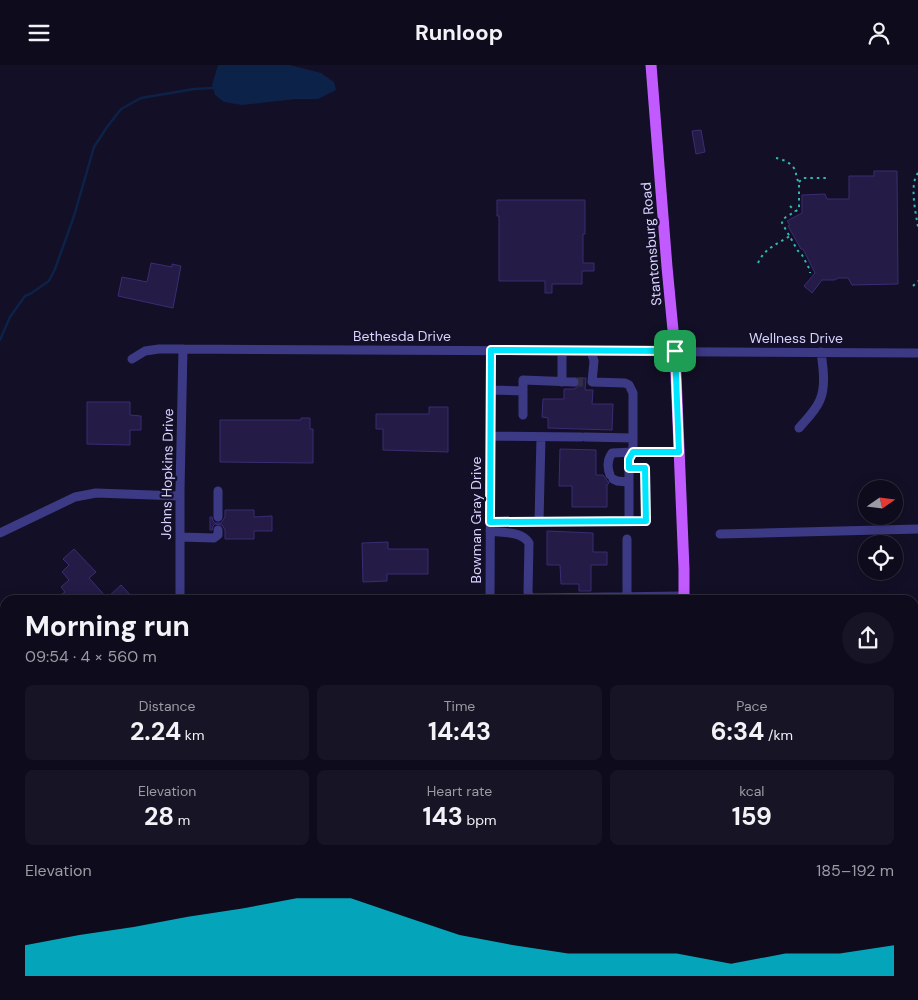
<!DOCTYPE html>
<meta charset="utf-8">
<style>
body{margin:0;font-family:"DM Sans",sans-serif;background:#171425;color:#f1f3f6;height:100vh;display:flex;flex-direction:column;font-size:19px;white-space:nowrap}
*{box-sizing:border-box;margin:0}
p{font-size:16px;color:#9b9ba3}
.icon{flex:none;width:28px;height:28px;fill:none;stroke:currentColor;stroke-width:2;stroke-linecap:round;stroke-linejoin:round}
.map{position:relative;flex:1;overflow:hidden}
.drawer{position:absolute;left:0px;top:530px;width:919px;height:405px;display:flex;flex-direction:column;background:#0e0b1c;border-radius:15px 15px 0 0;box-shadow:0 2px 12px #0003,0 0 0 1px #2e2b3b}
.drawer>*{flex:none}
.needle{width:32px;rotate:76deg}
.tools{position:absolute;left:858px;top:415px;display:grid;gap:10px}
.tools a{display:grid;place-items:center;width:45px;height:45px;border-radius:50%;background:#0e0b1c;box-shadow:0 2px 12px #0003,0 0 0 1px #2e2b3b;font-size:25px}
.pin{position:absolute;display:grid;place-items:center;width:42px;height:42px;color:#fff;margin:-21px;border-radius:10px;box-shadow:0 2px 8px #0006}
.round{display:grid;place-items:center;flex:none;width:52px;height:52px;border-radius:26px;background:#171425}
.summary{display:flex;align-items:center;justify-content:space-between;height:85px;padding:0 25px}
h1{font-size:28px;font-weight:700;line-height:38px}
.metrics{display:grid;grid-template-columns:repeat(3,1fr);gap:8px;height:85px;padding:5px 25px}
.metrics div{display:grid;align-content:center;border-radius:8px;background:#171425;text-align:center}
.metrics b{font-size:25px;font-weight:700}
.metrics small{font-size:14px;font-weight:400}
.metrics p{font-size:14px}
.chart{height:140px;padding:10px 25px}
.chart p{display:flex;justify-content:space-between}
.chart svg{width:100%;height:90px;margin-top:5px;fill:#00e5ff;opacity:.7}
header{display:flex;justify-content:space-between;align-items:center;height:65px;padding:0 25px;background:#0e0b1c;font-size:22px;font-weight:700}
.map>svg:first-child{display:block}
.water{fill:#0c2248}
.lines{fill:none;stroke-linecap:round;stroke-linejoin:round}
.stream{stroke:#0c2248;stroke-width:2.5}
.building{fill:#241b47;stroke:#3b2d73}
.minor-tunnel{stroke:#312d47;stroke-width:9;stroke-dasharray:9 4.5;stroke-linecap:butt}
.path{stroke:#2fb8b0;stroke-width:2;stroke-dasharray:2.5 4;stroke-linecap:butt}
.minor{stroke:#3d3a85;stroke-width:9}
.major{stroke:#c25bff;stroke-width:11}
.route-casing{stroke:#fff;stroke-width:10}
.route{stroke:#00e5ff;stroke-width:6}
.labels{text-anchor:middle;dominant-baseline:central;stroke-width:4.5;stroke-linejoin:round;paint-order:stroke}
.street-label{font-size:14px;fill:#d9d4ff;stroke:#130f26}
</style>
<header><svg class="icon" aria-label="menu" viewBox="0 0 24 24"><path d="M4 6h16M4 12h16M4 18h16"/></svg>Runloop<svg class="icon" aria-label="person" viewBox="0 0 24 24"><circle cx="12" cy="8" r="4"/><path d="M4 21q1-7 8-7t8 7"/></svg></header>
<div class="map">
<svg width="918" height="935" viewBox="0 0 918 935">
<rect width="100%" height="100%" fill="#130f26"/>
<path class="water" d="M 218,0 L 290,0 L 321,8 L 334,17 L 336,25 L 318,34 L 296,34 L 242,40 L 224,37 L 215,30 L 212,20 Z"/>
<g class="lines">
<path class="stream" d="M 0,275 L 10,252 L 25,231 L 30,229 L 49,216 L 55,204 L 74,151 L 94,82 L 107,62 L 121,44 L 141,33 L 194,24 L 214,23
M 0,580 L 5,611
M 0,645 L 2,638 L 5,613"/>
</g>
<path class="building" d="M 701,65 L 705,87 L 696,89 L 692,66 Z
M 874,106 L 897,106 L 898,219 L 852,220 L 848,213 L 838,213 L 835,215 L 822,215 L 812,228 L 804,221 L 815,208 L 803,184 L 801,184 L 788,161 L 790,160 L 787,156 L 802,148 L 802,130 L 825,129 L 827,134 L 849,134 L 849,111 L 874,111 Z
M 497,135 L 585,135 L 585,169 L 583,169 L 583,198 L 594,198 L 594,206 L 582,206 L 582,219 L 552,219 L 552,228 L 545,228 L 545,216 L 499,216 L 499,151 L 497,151 Z
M 151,198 L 172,202 L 172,199 L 181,201 L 173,243 L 118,231 L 122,212 L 147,217 Z
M 578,313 L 586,313 L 585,325 L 593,325 L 592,339 L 613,339 L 612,365 L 548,363 L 548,353 L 542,352 L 543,334 L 564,334 L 564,324 L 574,324 L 577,322 L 580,318 Z
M 87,337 L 130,337 L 130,350 L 141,351 L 141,365 L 130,365 L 130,380 L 87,379 Z
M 429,342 L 448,342 L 448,387 L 383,385 L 383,364 L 376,364 L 376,349 L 429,349 Z
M 301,353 L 310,353 L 310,364 L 313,364 L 313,398 L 220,397 L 220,355 L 301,355 Z
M 560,384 L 596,385 L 596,410 L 603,410 L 609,418 L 607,420 L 607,442 L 572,442 L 572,421 L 559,421 Z
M 225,445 L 254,445 L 254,452 L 272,451 L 272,466 L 254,466 L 254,474 L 225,474 L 225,465 L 222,460 L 215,459 L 213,461 L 212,465 L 210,465 L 210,452 L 212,452 L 213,456 L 215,458 L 221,458 L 225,452 Z
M 547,466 L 593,468 L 593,487 L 607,487 L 607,500 L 591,500 L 591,526 L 579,526 L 579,519 L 561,519 L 560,500 L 547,500 Z
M 388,477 L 388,484 L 428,484 L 428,509 L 387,509 L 387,516 L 363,517 L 362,478 Z
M 74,484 L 96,507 L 89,513 L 107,533 L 121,520 L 135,535 L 90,535 L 86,530 L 80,535 L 65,535 L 61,530 L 65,527 L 61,522 L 69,515 L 62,507 L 69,500 L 63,494 Z"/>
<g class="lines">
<path class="minor-tunnel" d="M 574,317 L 586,317"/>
<path class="path" d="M 776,93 C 782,94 792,98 795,105 C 797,110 795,112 799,117 L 799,144 L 783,154 L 782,158 L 798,186 L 801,188 L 810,205 L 810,208
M 918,108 C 909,119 916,149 918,162
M 799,117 L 803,113 L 826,113
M 790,141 L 795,146
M 758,198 C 764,184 777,179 790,171
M 913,221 L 918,216"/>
<path class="minor" d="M 591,286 L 594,296 L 592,317 L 625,318 L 629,320 L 633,328 L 633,387 L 679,387
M 132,294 L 145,286 L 159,284 L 183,284 L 918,288
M 562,317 L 562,286
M 491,325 L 523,326
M 523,350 L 523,315 L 574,317
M 799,363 C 806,355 816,345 820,335 C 826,321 823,302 821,287
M 491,371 L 581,372
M 585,372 L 633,373
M 610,410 C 607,402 607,395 612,388 L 633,387 L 629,394 L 629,456 L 646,456 L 645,403 L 629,403
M 613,414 L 617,416 L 628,417
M 218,426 L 218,452
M 490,457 L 629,456
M 539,457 L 541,372
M 490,466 C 503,468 522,466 529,478 L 528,527 L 529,531 L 533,533 L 684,531
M 0,468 L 75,432 L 96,428 L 180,431
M 720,469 L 918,464
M 180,472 L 214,473 L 218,470 L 218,465
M 627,474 L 627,531
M 180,535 L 180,425 L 183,284
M 490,535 L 491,285
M 914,644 L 918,644
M 370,930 L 372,935
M 436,930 L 438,935
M 572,930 L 572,935
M 770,935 L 770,930"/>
<path class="major" d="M 651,0 L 667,202 L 675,286 L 684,504 L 684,535
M 678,935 L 679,930"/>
</g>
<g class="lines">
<g class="route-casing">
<path id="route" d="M 491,285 L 675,286 L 679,387 L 633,387 L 629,394 L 629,403 L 645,403 L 646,456 L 490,457 Z"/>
</g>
<use href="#route" class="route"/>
</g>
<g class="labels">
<g class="street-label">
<text transform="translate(651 179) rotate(-95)">Stantonsburg Road</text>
<text x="402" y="271">Bethesda Drive</text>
<text x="796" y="273">Wellness Drive</text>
<text transform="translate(167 409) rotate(-89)">Johns Hopkins Drive</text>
<text transform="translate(476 455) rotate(-90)">Bowman Gray Drive</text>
</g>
</g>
</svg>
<div class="tools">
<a><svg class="needle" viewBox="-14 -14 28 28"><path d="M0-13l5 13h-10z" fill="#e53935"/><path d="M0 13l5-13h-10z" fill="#9b9ba3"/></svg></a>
<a><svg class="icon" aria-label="locate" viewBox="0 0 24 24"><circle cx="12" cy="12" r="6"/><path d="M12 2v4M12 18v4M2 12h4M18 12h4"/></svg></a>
</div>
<div class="pin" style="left:675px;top:286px;background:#1e9e55"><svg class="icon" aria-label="arrive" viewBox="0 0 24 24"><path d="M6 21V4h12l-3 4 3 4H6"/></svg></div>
<section class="drawer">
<div class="summary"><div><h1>Morning run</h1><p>09:54 · 4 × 560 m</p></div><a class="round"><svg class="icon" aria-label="share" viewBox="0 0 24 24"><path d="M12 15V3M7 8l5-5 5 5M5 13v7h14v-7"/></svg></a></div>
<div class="metrics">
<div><p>Distance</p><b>2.24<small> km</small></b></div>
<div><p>Time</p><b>14:43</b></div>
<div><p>Pace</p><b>6:34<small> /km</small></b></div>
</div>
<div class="metrics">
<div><p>Elevation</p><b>28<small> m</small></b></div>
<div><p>Heart rate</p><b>143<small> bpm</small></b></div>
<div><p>kcal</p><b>159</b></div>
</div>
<div class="chart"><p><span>Elevation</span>185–192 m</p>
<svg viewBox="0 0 160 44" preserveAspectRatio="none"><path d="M0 44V29L10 24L20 20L30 15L40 11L50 6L60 6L70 15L80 24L90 29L100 33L110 33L120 33L130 38L140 33L150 33L160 29V44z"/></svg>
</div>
</section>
</div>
